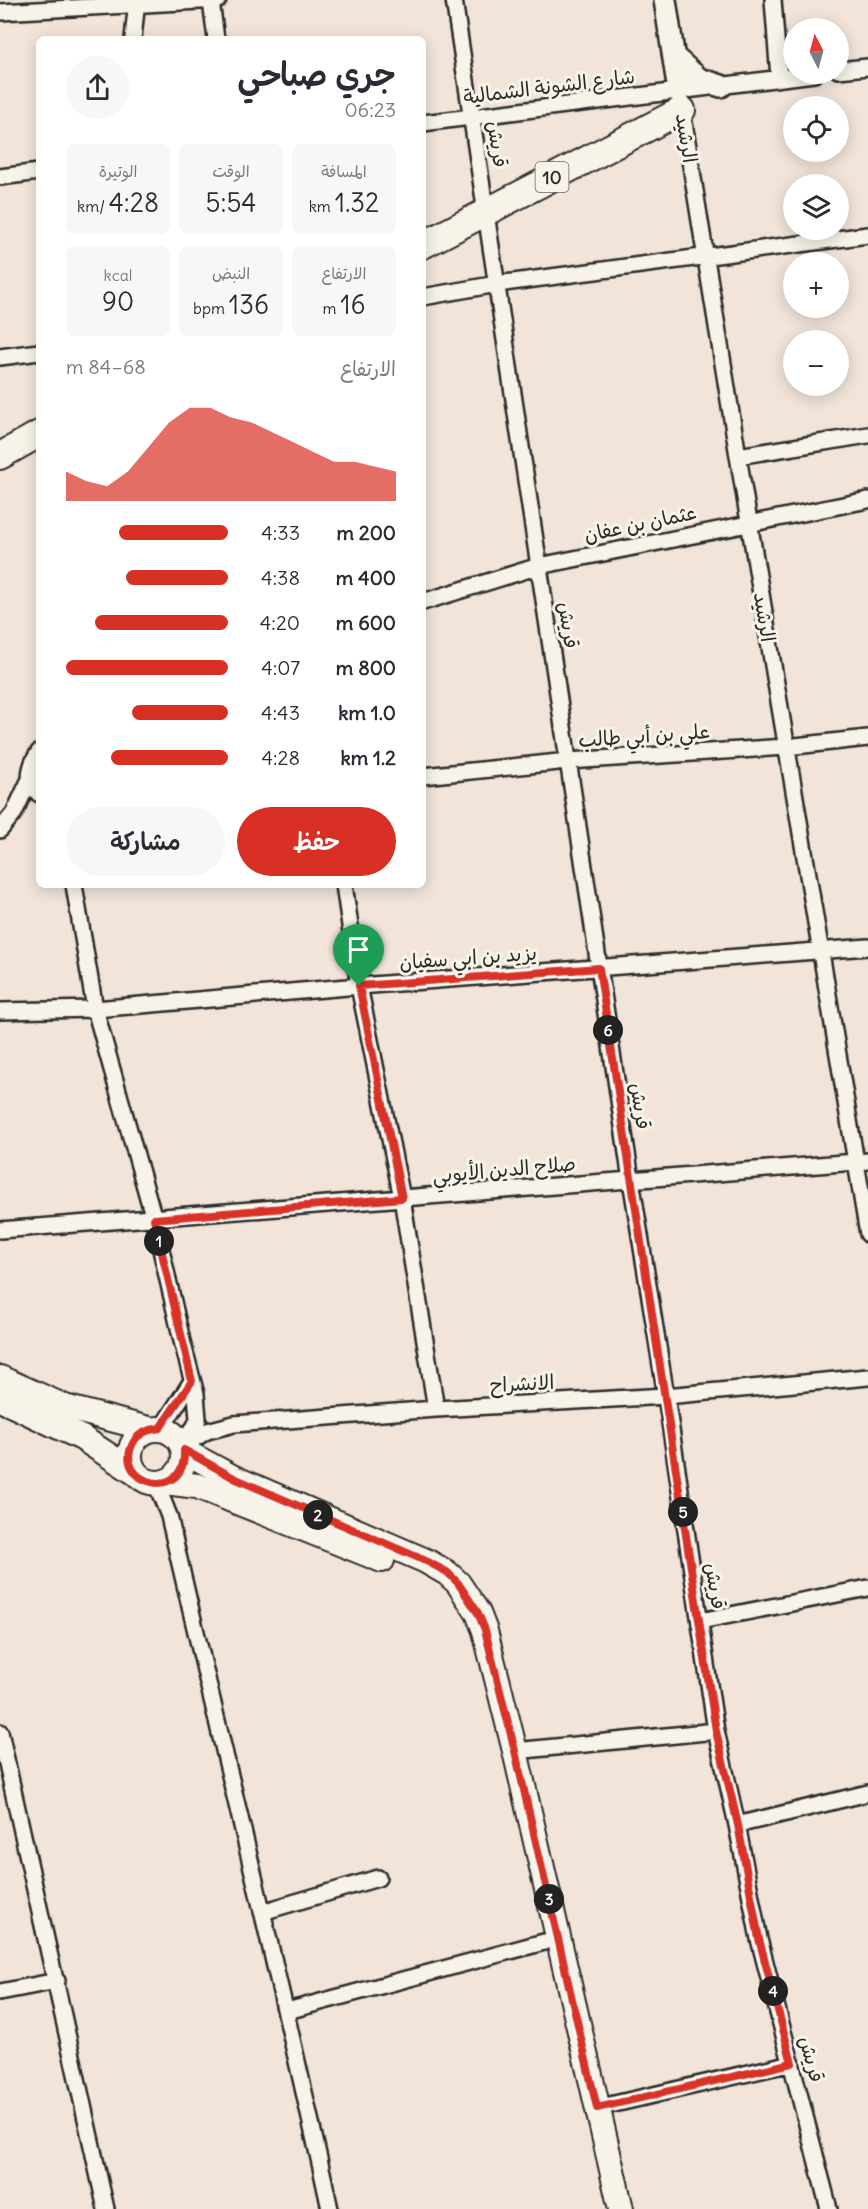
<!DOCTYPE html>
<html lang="ar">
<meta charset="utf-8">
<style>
body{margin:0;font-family:Delius,"Playpen Sans Arabic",sans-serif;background:#f7f7f7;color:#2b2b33;direction:rtl;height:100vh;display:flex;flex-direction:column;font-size:22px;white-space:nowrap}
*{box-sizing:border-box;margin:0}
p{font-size:20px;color:#7c7c81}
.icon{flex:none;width:33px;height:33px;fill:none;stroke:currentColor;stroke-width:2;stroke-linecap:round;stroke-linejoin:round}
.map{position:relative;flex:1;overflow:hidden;direction:ltr}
.side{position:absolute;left:36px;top:36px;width:390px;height:852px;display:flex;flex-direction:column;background:#fff;border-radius:9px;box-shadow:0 3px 15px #0003;direction:rtl}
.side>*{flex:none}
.needle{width:39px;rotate:354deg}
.controls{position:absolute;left:783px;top:18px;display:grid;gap:12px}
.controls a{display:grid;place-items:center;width:66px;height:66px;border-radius:50%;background:#fff;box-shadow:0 3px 15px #0003;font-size:30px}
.pin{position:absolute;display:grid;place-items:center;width:51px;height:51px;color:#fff;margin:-62px -26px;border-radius:50% 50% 50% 0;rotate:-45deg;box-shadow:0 0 6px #0007}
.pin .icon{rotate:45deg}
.km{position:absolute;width:30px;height:30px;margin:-15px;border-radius:50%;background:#222;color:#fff;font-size:16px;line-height:30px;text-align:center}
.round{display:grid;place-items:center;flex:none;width:63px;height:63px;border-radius:32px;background:#f7f7f7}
.headline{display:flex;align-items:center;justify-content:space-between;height:102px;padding:0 30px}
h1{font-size:33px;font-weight:600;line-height:45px}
.stats{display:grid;grid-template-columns:repeat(3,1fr);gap:9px;height:102px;padding:6px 30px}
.stats div{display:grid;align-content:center;border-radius:9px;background:#f7f7f7;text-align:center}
.stats b{font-size:26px;font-weight:600}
.stats small{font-size:16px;font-weight:400}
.stats p{font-size:16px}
.chart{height:168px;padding:12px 30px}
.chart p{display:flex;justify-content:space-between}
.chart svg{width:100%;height:108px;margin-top:6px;fill:#d93025;opacity:.7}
.cta{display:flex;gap:12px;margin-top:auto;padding:12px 30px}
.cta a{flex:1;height:69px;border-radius:36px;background:#d93025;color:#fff;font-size:24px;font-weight:600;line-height:69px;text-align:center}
.cta a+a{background:#f7f7f7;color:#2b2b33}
ul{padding:0 30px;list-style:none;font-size:20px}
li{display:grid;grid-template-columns:96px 72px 1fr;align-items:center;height:45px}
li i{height:15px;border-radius:8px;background:#d93025}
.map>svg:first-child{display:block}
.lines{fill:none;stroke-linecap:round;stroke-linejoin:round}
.minor-casing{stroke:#2b2b2b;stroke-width:20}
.secondary-casing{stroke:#2b2b2b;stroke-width:26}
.primary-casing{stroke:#2b2b2b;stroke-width:28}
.trunk-casing{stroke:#2b2b2b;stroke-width:30}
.minor{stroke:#f7f3e8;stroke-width:15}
.secondary{stroke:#f7f3e8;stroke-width:21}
.primary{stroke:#f7f3e8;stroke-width:24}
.trunk{stroke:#f7f3e8;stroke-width:26}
.route-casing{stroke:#fff;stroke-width:12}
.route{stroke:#d93025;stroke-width:8}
.labels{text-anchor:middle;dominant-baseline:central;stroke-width:6;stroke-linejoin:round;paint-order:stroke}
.shield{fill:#f7f3e8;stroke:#686764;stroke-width:1.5}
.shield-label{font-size:18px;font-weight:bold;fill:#2b2b2b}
.street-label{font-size:20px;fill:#2b2b2b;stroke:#f7f3e8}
</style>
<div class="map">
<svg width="868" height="2209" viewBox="0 0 868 2209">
<rect width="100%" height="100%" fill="#f2e4d9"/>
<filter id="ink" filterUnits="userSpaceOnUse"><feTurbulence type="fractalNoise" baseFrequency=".0167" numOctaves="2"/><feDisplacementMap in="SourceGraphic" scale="12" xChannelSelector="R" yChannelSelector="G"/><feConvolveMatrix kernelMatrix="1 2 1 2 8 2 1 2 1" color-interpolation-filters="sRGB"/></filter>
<g filter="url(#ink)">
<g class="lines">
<g class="minor-casing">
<path id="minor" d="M 454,0 L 631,1180 L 666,1396 L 716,1731 L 737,1825 L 759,1939 L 829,2209
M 773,0 L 779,78
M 211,1 L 216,39
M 0,12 L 218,0
M 133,39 L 137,0
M 838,70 L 868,67
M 681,104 L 738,456 L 868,1234
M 423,123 L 814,74
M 0,177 L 39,172
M 423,297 L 497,284 L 868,235
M 0,357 L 39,352
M 738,456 L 868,435
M 423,602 L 539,566 L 868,500
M 39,752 C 30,765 25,782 39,794
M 423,776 L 568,761 L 786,747 L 868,738
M 0,830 L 14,813 L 30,779
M 74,885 L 95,1009 L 154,1219 L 182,1341 L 196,1394 L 198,1419 L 194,1428 L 182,1440
M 344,885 L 359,986 L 402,1198 L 436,1409
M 0,1011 L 95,1009 L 359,986 L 868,947
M 0,1230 L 868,1161
M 161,1429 L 192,1381
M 183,1446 L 207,1431 L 234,1424 L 436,1409 L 666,1396 L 868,1377
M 156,1483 L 169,1516 C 222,1747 280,1977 330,2209
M 700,1621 L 868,1588
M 0,1732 L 106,2209
M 515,1751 L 716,1731
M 737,1825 L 868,1793
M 262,1912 L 378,1878
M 0,1992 L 57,1981
M 287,2011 L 544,1942
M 597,2108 L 792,2063"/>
</g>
<g class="secondary-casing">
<path id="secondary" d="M 665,0 L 679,92
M 674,57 L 699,79 L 721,86"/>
</g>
<g class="primary-casing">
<path id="primary" d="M 0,1378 L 65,1407 L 149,1429
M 0,1399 L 82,1438 L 134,1472
M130 1456a27 27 0 1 1 54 0a27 27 0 1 1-54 0Z
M 184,1451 L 234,1478 L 426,1561 L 447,1573 L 458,1583 L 478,1613 L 485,1631 L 515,1751 L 621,2209
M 165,1482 L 197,1486 L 382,1560"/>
</g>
<g class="trunk-casing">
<path id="trunk" d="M 423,245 L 682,110
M 0,456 L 39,434"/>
</g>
<use href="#minor" class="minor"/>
<use href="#secondary" class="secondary"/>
<use href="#primary" class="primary"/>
<use href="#trunk" class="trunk"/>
</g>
</g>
<g class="lines" filter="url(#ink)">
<g class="route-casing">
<path id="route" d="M 599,968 L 716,1731 L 738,1825 L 759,1939 L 792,2063 L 597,2108 L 515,1751 L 485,1630 L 478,1613 L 458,1583 L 447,1572 L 426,1561 L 234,1478 L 186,1451 L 184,1450 C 187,1504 112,1484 133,1443 C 139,1432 149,1430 160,1428 L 192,1381 L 154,1219 L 402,1198 L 359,986 Z"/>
</g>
<use href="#route" class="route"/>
</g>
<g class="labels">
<rect class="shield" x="535.5" y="162" width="33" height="30" rx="4.5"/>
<g class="shield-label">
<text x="552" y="177">10</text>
</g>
<g class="street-label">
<text transform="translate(549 86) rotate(-7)">شارع الشونة الشمالية</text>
<text transform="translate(687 138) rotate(81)">الرشيد</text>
<text transform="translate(498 144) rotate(82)">قريش</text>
<text transform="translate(640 523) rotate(-12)">عثمان بن عفان</text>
<text transform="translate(765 617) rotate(81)">الرشيد</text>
<text transform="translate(569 625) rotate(82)">قريش</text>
<text transform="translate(644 735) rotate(-4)">علي بن أبي طالب</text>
<text transform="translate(468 957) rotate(-4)">يزيد بن ابي سفيان</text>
<text transform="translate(641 1106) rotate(82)">قريش</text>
<text transform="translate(504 1169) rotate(-5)">صلاح الدين الأيوبي</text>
<text transform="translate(522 1383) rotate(-3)">الانشراح</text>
<text transform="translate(716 1586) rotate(81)">قريش</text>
<text transform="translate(812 2059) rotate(75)">قريش</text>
</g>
</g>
</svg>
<div class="controls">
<a><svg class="needle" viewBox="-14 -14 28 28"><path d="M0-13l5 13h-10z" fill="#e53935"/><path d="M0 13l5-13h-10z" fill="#7c7c81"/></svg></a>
<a><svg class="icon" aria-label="locate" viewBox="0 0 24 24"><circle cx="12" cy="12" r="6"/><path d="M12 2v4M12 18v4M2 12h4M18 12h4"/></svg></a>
<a><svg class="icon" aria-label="layers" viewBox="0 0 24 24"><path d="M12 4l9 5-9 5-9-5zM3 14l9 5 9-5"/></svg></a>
<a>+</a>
<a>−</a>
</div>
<div class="pin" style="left:359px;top:986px;background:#1e9e55"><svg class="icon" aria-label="arrive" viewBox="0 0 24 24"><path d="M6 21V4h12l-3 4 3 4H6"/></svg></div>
<b class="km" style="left:159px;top:1241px">1</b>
<b class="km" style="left:318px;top:1515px">2</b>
<b class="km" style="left:549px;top:1899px">3</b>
<b class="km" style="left:773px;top:1991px">4</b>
<b class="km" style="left:683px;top:1512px">5</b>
<b class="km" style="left:608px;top:1030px">6</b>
<section class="side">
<div class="headline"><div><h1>جري صباحي</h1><p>06:23</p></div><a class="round"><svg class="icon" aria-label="share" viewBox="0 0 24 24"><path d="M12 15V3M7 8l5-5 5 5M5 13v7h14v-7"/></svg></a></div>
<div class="stats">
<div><p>المسافة</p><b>1.32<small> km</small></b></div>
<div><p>الوقت</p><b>5:54</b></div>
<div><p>الوتيرة</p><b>4:28<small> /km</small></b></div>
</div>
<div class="stats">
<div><p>الارتفاع</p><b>16<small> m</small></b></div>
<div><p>النبض</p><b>136<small> bpm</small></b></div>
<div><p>kcal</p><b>90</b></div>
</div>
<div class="chart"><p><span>الارتفاع</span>68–84 m</p>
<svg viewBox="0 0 160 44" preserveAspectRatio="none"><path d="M0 44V32L10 36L20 38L30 32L40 22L50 12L60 6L70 6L80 10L90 12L100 16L110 20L120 24L130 28L140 28L150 30L160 32V44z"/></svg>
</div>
<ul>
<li><b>200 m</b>4:33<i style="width:67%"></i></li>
<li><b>400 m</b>4:38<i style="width:63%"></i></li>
<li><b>600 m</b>4:20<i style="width:82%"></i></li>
<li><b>800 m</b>4:07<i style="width:100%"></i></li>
<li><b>1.0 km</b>4:43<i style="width:59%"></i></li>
<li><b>1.2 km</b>4:28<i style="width:72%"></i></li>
</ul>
<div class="cta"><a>حفظ</a><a>مشاركة</a></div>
</section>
</div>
